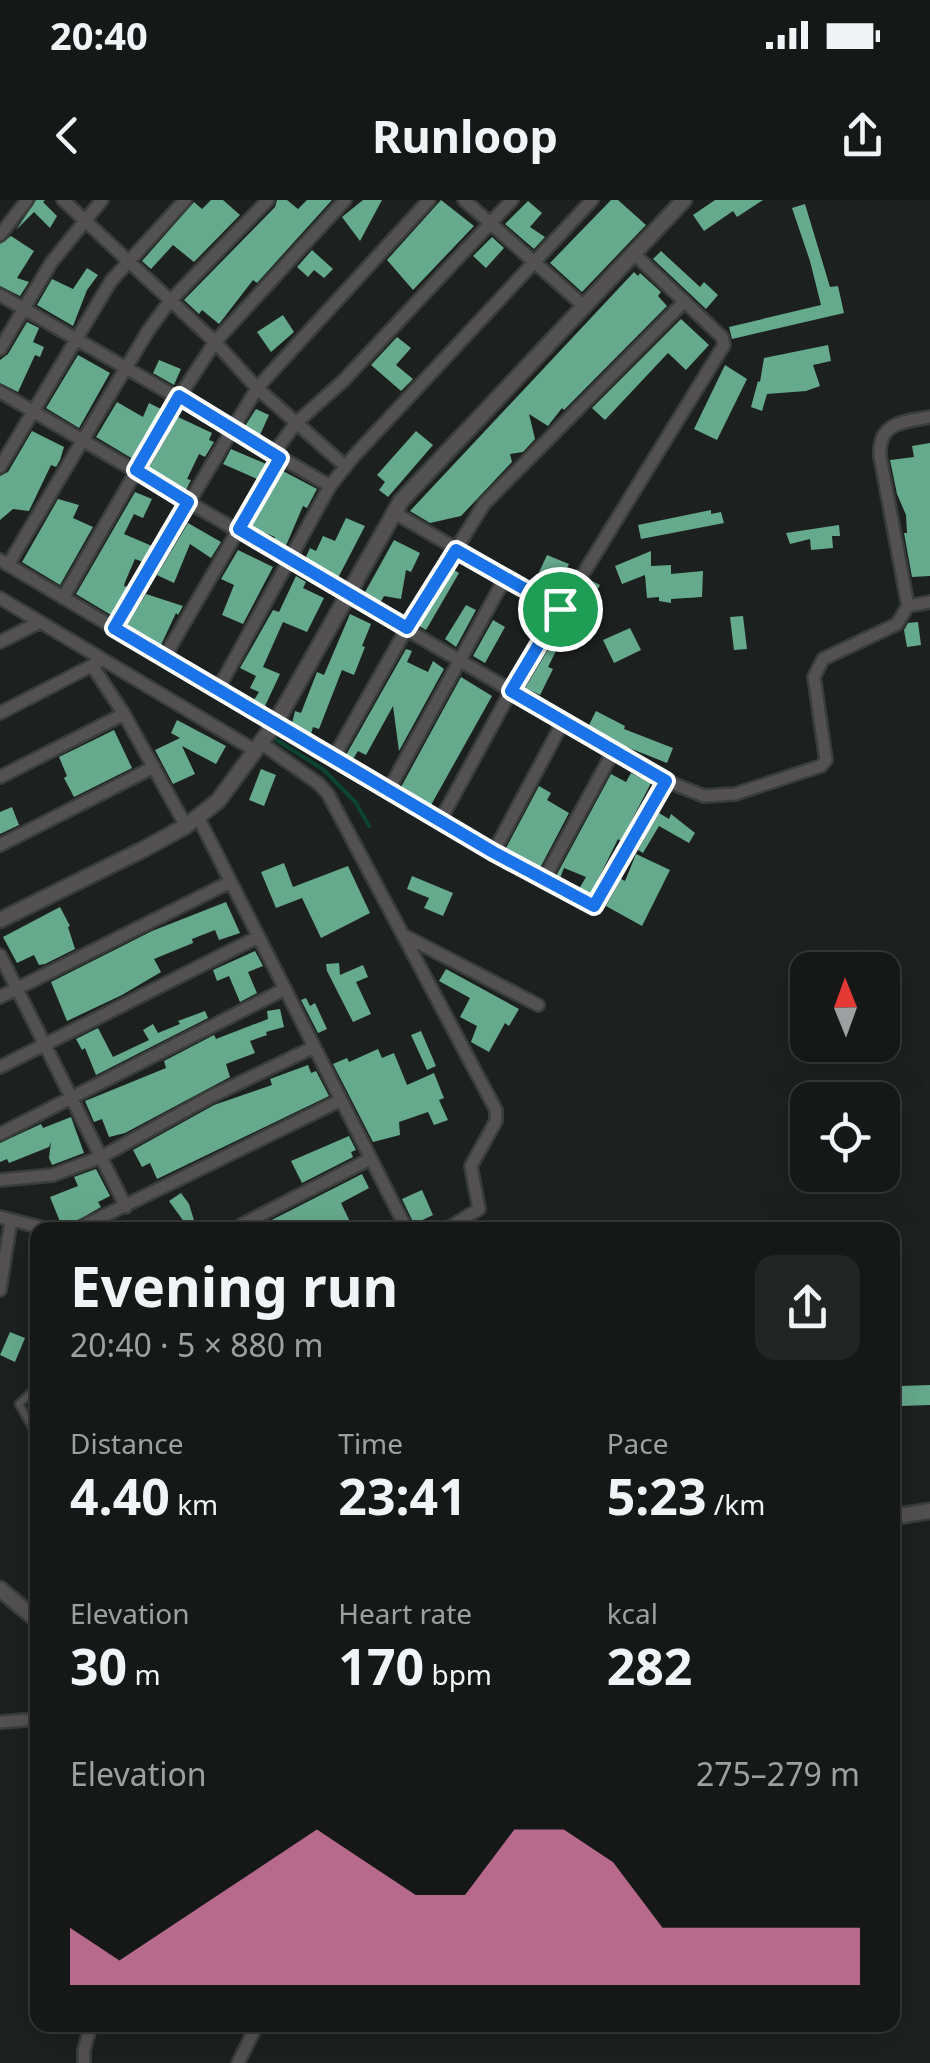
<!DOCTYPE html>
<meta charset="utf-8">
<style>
body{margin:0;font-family:"Noto Sans",sans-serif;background:#222523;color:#f1f3f6;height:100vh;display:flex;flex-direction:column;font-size:38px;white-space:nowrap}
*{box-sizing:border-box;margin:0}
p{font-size:32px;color:#9da0a1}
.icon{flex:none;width:55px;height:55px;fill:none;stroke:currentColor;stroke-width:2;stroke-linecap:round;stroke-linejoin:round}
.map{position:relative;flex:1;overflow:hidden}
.panel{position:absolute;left:30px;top:1022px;width:870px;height:810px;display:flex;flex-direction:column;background:#151816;border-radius:20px;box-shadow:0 10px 40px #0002,0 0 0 2px #343735}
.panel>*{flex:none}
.needle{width:65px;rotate:359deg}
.tools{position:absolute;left:790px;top:752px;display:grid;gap:20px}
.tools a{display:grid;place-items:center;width:110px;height:110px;border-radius:20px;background:#151816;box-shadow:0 10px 40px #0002,0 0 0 2px #343735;font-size:50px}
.pin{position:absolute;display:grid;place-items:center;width:85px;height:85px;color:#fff;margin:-42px;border:5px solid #fff;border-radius:50%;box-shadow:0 2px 10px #0007}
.round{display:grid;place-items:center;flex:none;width:105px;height:105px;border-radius:20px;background:#222523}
.headline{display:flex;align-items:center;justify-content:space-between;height:170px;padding:0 40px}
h1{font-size:55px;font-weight:700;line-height:75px}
.stats{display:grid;grid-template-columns:repeat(3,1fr);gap:15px;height:170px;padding:10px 40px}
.stats div{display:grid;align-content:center}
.stats b{font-size:50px;font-weight:700}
.stats small{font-size:28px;font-weight:400}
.stats p{font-size:28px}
.chart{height:280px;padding:20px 40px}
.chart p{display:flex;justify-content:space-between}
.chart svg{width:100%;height:180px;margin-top:10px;fill:#fd8ec0;opacity:.7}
.status{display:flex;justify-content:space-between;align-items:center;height:70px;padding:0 50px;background:#151816;direction:ltr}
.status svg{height:28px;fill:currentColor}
header{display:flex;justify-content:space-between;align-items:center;height:130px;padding:0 40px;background:#151816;font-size:45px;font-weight:700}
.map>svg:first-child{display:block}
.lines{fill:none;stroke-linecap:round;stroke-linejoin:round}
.stream{stroke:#0b4431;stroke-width:4}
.building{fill:#66aa8d}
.service-casing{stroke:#393d3b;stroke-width:11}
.minor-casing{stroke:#393d3b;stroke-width:16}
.tertiary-casing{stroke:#393d3b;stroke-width:19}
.service{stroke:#535151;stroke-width:6}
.minor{stroke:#535151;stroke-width:11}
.tertiary{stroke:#535151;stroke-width:14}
.route-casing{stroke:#fff;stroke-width:20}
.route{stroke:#1a73e8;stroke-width:12}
</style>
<div class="status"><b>20:40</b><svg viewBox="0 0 49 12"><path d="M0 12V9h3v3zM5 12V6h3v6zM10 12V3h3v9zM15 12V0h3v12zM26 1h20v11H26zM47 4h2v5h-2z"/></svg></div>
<header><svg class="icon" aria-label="back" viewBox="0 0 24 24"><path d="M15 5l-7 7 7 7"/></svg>Runloop<svg class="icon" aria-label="share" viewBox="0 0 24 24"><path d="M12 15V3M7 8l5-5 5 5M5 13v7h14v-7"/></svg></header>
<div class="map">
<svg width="930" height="1863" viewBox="0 0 930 1863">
<rect width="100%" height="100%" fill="#1c201e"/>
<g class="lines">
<path class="stream" d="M 153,457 L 247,515
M 275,539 L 324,570 L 356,603 L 369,626"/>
</g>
<path class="building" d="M 36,0 L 45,0 L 43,2 L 57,16 L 50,28 L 34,12 L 16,30 Z
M 211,0 L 223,0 L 240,15 L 194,62 L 173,45 L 151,69 L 142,61 L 194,2 L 202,9 Z
M 277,0 L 287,0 L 298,9 L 307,0 L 332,0 L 257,83 L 253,80 L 219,124 L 202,110 L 199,114 L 184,100 L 275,7 Z
M 363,0 L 382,0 L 360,41 L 342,17 Z
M 441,0 L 474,26 L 413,90 L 387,60 Z
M 611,0 L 618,0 L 646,25 L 582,92 L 550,63 Z
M 715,0 L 763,0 L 737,17 L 733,11 L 704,31 L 693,15 Z
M 528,1 L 542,13 L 530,27 L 545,37 L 534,49 L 505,24 Z
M 805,4 L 830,87 L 838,86 L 844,113 L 732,139 L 729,127 L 821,105 L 810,61 L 792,8 Z
M 11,36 L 34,51 L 17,78 L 29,82 L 20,96 L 0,86 L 0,44 Z
M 492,37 L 504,48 L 486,68 L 473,56 Z
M 312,50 L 333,69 L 324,78 L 314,70 L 308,77 L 297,67 Z
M 661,51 L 700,87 L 704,82 L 718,95 L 706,109 L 653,59 Z
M 87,68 L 98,75 L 87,90 L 73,126 L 37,105 L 52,79 L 73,89 Z
M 634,72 L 638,76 L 640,73 L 661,92 L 658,96 L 667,106 L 564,210 L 562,208 L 548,226 L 529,214 L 535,239 L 523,252 L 510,254 L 512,262 L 461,316 L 430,323 L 410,311 Z
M 283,115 L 294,132 L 271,152 L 257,132 Z
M 681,119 L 709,145 L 686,170 L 668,153 L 605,220 L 592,208 Z
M 27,122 L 39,128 L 33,142 L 44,147 L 40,157 L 35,155 L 18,192 L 0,183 L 0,160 L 8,154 Z
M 397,137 L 411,148 L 396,165 L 413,179 L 401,191 L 371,165 Z
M 828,145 L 831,161 L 813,165 L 820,186 L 806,191 L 767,194 L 762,211 L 751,207 L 758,181 L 760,182 L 764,158 Z
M 78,155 L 110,173 L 79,228 L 46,208 Z
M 159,160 L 181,169 L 174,185 L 153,173 Z
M 725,165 L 747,179 L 717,240 L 694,229 Z
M 117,202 L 143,217 L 149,203 L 161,209 L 133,259 L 96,237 Z
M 256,209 L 269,215 L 260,235 L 245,226 Z
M 178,217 L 212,233 L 209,240 L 214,242 L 205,257 L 199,254 L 187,279 L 191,280 L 186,290 L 149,268 Z
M 32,231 L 64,247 L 60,260 L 56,267 L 51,265 L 29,311 L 13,309 L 0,320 L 0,276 L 8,272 Z
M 416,231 L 433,245 L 388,297 L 379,290 L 385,282 L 377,275 Z
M 930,243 L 930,376 L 912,377 L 904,333 L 907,333 L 906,315 L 897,294 L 890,260 L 914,257 L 912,246 Z
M 231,249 L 266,264 L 257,279 L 223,264 Z
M 283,271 L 317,289 L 307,308 L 303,306 L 285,348 L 273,341 L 275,337 L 251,327 Z
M 135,292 L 152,299 L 143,318 L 134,314 L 124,334 L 152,346 L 143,362 L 135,359 L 125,382 L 124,386 L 128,387 L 111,415 L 76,394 Z
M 58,299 L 79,305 L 73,318 L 93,327 L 60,385 L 22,362 Z
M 711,310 L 711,314 L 721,312 L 724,323 L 641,339 L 638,325 Z
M 346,318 L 365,326 L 338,378 L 305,359 L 310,348 L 316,351 L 323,336 L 335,341 Z
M 188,323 L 221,342 L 211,358 L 190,344 L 174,383 L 157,375 Z
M 839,325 L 840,336 L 832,336 L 833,348 L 811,350 L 810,339 L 790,344 L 786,333 Z
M 394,340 L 420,353 L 411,372 L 406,370 L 401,399 L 384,396 L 380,403 L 364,394 Z
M 238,350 L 273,367 L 243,424 L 222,415 L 234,385 L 221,379 Z
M 651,351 L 651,366 L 671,365 L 671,374 L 703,371 L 702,397 L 671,399 L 671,403 L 659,401 L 659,397 L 647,398 L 645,375 L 622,384 L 615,366 Z
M 547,355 L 569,364 L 567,368 L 573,372 L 558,396 L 534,383 Z
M 454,370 L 459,373 L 426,430 L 419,426 Z
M 296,376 L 306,382 L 303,388 L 324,398 L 307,432 L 283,422 L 263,467 L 280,474 L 265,506 L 254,500 L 259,492 L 250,488 L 256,476 L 240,468 L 273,410 L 279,412 Z
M 590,380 L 600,385 L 570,443 L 562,439 L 548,467 L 553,469 L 540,495 L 525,488 Z
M 146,394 L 183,406 L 178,415 L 176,413 L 161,445 L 127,425 Z
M 466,405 L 476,410 L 456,447 L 445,439 Z
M 350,414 L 371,424 L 362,446 L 365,447 L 354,475 L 342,470 L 319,529 L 313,527 L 311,534 L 292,523 L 295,511 L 301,513 L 317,472 L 324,475 Z
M 743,416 L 747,449 L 734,450 L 730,417 Z
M 493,420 L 505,427 L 485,463 L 473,456 Z
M 918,422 L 921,445 L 907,447 L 904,430 L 908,423 Z
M 630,428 L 641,450 L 614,463 L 603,440 Z
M 406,449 L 412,451 L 407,462 L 428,472 L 433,461 L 444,469 L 399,551 L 393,506 L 366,555 L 358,551 L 353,559 L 346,555 Z
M 461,477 L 492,496 L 431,605 L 401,587 Z
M 596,511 L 625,526 L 624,529 L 673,548 L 667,563 L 624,546 L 589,525 Z
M 177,520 L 226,546 L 216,564 L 182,546 L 195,574 L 173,584 L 155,550 L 180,538 L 171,533 Z
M 114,530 L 132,568 L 74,597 L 64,578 L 67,576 L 59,557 Z
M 261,569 L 276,575 L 264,606 L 249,600 Z
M 631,573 L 651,583 L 621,641 L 618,639 L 590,696 L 579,689 L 586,677 L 564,668 L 560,678 L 556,676 L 611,574 L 626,582 Z
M 539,586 L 551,593 L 547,600 L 569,613 L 540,668 L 506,648 Z
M 12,607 L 19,625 L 0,634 L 0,612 Z
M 659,613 L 669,619 L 671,614 L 695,633 L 689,643 L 659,626 L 643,653 L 638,650 Z
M 636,654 L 670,670 L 642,726 L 606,706 L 621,679 L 625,681 Z
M 284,663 L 293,687 L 348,666 L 370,713 L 321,738 L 302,698 L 276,708 L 261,672 Z
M 412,676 L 453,693 L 443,716 L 424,708 L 429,698 L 407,689 Z
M 226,702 L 240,733 L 219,740 L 215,730 L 192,739 L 193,743 L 154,759 L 161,772 L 122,795 L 67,821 L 51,782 L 152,731 Z
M 60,707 L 70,726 L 68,727 L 75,749 L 45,764 L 39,765 L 34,755 L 17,763 L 3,737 Z
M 255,751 L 263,766 L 248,772 L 257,793 L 240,802 L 229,776 L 217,781 L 213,770 Z
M 339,763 L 340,775 L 363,765 L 368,777 L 356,782 L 371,814 L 353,822 L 327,771 L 326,764 Z
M 446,769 L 519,809 L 509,826 L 505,823 L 489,852 L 471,842 L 477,826 L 460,817 L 470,798 L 439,781 Z
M 306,798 L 310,806 L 315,803 L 327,829 L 318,833 L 301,800 Z
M 280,809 L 284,827 L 266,832 L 267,835 L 250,841 L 255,853 L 226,864 L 230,877 L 125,933 L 109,937 L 102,919 L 94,922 L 85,901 L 166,868 L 164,861 L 214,835 L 216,839 L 268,819 L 267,811 Z
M 205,811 L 208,818 L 96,875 L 85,848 L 82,850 L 76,839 L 98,828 L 113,857 L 149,840 L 143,830 L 153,824 L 158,833 L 180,824 L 178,821 Z
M 421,831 L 436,866 L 427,870 L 411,835 Z
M 378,849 L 382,858 L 394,853 L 407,885 L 434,873 L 444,898 L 439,900 L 448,920 L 434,925 L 428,912 L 399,922 L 400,935 L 373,942 L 333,864 L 347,858 L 349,862 Z
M 308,865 L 311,873 L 316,871 L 329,896 L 157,979 L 150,963 L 142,967 L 133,950 L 214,905 L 272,885 L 270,879 Z
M 71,917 L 84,953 L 52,965 L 49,958 L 51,942 L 49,947 L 9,963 L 7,959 L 0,962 L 0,943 L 41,924 L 43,928 Z
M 349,936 L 356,950 L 351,952 L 353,957 L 302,983 L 291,961 Z
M 96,969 L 110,996 L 98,1002 L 101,1007 L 63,1029 L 50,997 L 78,986 L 74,977 Z
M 362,974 L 369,988 L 341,1003 L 354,1030 L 340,1030 L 336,1022 L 317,1030 L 305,1030 L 303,1025 L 291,1030 L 286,1021 L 266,1030 L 252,1030 Z
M 422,990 L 433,1015 L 414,1024 L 402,999 Z
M 181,993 L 189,1004 L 197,1030 L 190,1030 L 169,1001 Z
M 10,1132 L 25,1138 L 15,1162 L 0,1155 Z
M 930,1185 L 930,1205 L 901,1206 L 900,1186 Z"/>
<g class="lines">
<g class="service-casing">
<path id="service" d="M 38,1186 L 19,1204 L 38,1237"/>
</g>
<g class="minor-casing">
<path id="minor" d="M 63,0 L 215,142 L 257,188 L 345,266
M 464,0 L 584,106
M 0,35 L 27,0
M 0,95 L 330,286
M 0,149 L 51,63 L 102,0
M 0,192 L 666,581 L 704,596 L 735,594 L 821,566 L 826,560 L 814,477 L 823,459 L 897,424 L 908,406 L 880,256 C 878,222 903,222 930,217
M 274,253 L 296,223 L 343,181 L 512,0
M 0,267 L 111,81 L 185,0
M 393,312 L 561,409
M 0,360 L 493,653 L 590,706 L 595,706 L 598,701 L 666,581
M 8,365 L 148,131 L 169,102 L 268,0
M 0,398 L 256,551
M 63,398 L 179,197 L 215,142 L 345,0
M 908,406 L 930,402
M 114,429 L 257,188 L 429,0
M 0,442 L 38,423
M 164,458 L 280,258
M 93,467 L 124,514 L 186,626
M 217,491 L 330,286 L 354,256 L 592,0
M 0,513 L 97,463
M 261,543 L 319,584 L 328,594 L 496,910 L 496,921 L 471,966 L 479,1009 L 445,1030
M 334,557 L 407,428 L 484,304 L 684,102
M 0,577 L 124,514
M 389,589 L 505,378
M 198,617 L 407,1030
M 441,619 L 511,491 L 724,145 L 722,137 L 633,53
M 0,645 L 154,567
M 493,653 L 563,522
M 543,681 L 614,550
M 405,736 L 538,805
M 0,755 L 126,1007
M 0,797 L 230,682
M 0,867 L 258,737
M 0,934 L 285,789
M 0,980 L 53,975 L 101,957 L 210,897 L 314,847
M 0,1017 L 51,1030
M 239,1026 L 370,959
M 75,1030 L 341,900
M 0,1090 L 11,1020
M 0,1522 L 38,1519
M 84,1863 L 84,1850 L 91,1825
M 238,1863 L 257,1825"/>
</g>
<g class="tertiary-casing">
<path id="tertiary" d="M 0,720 L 144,649 L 186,626 L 218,601 L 276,522 L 401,301 L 684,0
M 892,1317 L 930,1311
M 0,1389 L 38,1421"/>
</g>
<use href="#service" class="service"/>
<use href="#minor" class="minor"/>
<use href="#tertiary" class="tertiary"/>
</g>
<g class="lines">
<g class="route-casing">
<path id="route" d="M 179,196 L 280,258 L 239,329 L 407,428 L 456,350 L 560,409 L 511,491 L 666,581 L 594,706 L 493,652 L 114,428 L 188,302 L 136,270 Z"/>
</g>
<use href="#route" class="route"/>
</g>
</svg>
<div class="tools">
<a><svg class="needle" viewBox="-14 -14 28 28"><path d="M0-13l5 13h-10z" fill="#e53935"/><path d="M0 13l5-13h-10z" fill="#9da0a1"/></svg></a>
<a><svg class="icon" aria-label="locate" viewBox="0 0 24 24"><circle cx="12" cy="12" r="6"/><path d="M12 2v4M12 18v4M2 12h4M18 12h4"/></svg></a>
</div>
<div class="pin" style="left:560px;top:409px;background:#1e9e55"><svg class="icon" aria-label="arrive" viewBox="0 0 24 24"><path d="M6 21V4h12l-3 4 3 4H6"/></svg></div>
<section class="panel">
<div class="headline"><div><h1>Evening run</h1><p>20:40 · 5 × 880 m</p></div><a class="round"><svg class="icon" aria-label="share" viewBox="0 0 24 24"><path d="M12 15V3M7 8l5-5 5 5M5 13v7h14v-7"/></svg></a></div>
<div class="stats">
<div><p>Distance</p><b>4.40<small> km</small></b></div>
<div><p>Time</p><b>23:41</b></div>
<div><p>Pace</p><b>5:23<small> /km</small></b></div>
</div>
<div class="stats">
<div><p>Elevation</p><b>30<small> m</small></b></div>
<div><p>Heart rate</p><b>170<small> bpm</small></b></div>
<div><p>kcal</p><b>282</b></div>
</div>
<div class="chart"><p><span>Elevation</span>275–279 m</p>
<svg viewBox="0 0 160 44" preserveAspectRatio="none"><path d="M0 44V30L10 38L20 30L30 22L40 14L50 6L60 14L70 22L80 22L90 6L100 6L110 14L120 30L130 30L140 30L150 30L160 30V44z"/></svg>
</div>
</section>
</div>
